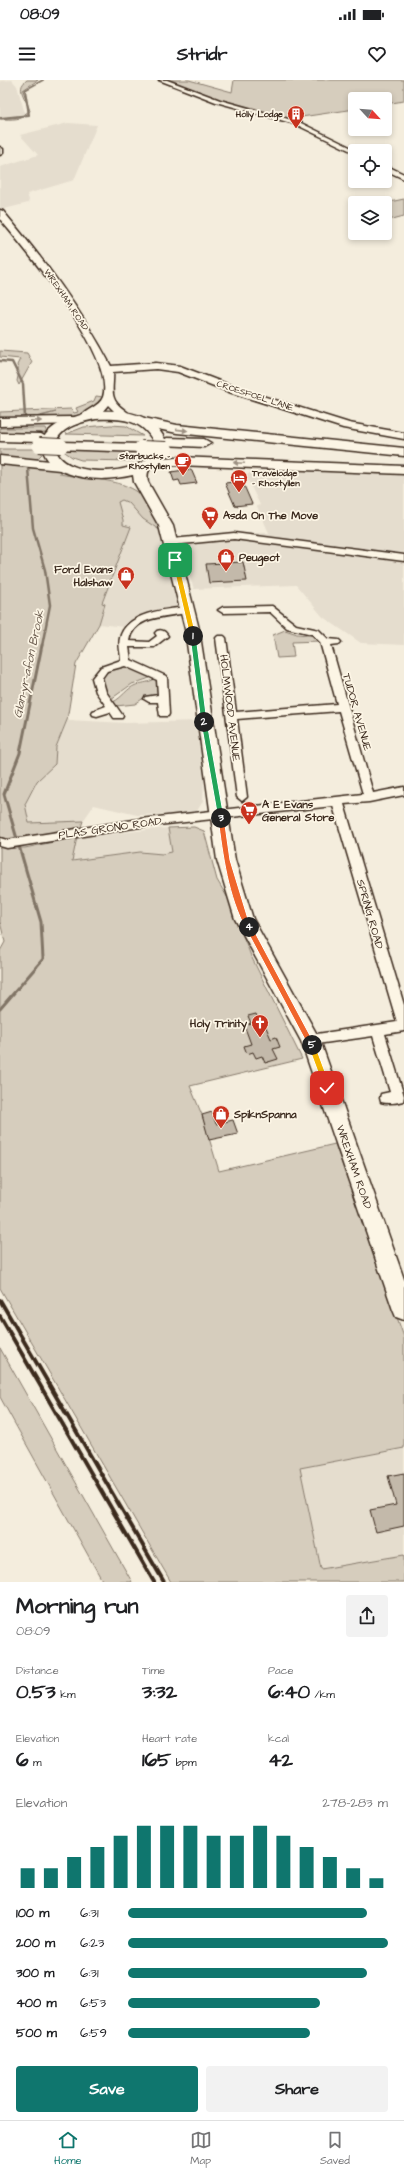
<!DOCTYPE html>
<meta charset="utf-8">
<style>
body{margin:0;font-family:"Architects Daughter",sans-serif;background:#f2f2f2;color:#202124;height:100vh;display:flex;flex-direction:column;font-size:15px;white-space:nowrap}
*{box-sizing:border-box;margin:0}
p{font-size:13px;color:#757577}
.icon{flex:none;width:22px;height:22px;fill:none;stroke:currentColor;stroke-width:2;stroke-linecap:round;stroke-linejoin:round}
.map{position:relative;height:1502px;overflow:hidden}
.details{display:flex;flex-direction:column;background:#fff;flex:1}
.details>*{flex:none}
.needle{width:26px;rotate:116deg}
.fabs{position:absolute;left:348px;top:12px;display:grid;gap:8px}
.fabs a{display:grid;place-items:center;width:44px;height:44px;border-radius:4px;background:#fff;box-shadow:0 2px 6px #0003;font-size:20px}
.pin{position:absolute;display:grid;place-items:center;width:34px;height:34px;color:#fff;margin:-17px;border-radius:8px;box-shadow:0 2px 6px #0006}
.km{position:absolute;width:20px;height:20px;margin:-10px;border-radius:50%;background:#222;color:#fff;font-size:11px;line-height:20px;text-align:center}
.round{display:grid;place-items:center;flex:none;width:42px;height:42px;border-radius:4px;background:#f2f2f2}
.overview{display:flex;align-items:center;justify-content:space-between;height:68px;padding:0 16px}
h1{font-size:22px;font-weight:800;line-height:30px}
.stats{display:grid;grid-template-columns:repeat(3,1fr);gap:6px;height:68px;padding:4px 16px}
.stats div{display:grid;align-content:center}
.stats b{font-size:20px;font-weight:800}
.stats small{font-size:11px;font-weight:400}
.stats p{font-size:11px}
.chart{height:112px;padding:8px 16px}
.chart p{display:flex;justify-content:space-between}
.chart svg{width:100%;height:72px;margin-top:4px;stroke:#0f766e;stroke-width:6}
.action{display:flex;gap:8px;margin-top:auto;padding:8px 16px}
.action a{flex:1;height:46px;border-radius:4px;background:#0f766e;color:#fff;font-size:16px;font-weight:800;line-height:46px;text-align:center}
.action a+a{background:#f2f2f2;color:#202124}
ul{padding:0 16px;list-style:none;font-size:13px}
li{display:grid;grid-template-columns:64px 48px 1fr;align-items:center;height:30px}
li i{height:10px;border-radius:5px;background:#0f766e}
.status{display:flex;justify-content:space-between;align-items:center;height:28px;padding:0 20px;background:#fff;direction:ltr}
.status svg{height:11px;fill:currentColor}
header{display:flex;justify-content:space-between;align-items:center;height:52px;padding:0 16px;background:#fff;font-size:18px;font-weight:800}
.menu{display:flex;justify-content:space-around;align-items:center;height:56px;border-top:1px solid #e0e0e0;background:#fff;font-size:11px;color:#757577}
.menu a{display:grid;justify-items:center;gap:2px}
.menu .on{color:#0f766e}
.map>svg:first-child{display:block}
.built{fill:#e5ddce}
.green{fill:#d6cdbd;stroke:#887c6e}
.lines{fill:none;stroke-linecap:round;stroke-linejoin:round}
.stream-far2{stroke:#817466;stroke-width:2}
.stream-far1{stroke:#817466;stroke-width:2.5}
.stream{stroke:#817466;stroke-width:3}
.building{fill:#c3b9aa;stroke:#3b2a1e}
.minor-casing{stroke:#3b2a1e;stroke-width:3}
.secondary-casing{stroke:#3b2a1e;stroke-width:3}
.primary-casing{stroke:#3b2a1e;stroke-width:3}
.trunk-casing{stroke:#3b2a1e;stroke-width:3}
.minor{fill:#fcf5e5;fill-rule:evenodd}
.secondary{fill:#fcf5e5;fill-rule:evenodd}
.primary{fill:#fcf5e5;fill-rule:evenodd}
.trunk{fill:#fcf5e5;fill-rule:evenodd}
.rail{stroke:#3b2a1e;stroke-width:4}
.trunk-bridge-casing{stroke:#3b2a1e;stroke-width:16;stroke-linecap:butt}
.trunk-bridge{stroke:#fcf5e5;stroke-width:14}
.oneway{fill:#9c9082}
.split-1{fill:#f5b400;stroke:#fff}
.split-2{fill:#22a559;stroke:#fff}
.split-3{fill:#22a559;stroke:#fff}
.split-4{fill:#f0652b;stroke:#fff}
.split-5{fill:#f0652b;stroke:#fff}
.split-6{fill:#f5b400;stroke:#fff}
.labels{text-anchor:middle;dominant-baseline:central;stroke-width:3.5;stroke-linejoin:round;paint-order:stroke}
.far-poi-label{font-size:9px;font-weight:bold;fill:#3b2a1e;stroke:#fcf5e5;text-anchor:end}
.far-street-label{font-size:9px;fill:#3b2a1e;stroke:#fcf5e5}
.poi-label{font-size:11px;font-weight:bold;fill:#3b2a1e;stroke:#fcf5e5;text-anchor:start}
.street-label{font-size:11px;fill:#3b2a1e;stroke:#fcf5e5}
.water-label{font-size:12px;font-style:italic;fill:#645548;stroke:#fcf5e5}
</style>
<div class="status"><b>08:09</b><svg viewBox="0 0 49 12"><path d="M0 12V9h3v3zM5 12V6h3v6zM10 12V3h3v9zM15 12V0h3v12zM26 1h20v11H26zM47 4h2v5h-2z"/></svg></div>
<header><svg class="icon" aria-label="menu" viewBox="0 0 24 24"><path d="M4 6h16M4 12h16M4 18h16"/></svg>Stridr<svg class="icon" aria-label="heart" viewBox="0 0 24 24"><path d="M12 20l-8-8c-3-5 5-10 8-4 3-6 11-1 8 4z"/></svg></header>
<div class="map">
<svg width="404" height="1502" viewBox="0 0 404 1502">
<rect width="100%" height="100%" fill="#f4eddd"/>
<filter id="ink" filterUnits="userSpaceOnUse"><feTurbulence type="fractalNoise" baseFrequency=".025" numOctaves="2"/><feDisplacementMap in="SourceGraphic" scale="8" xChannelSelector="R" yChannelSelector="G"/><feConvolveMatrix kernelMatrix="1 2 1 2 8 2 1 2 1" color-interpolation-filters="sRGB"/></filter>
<g filter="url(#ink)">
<path class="built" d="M 12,0 L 17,6 L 25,34 L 0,37 L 0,1 Z
M 68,43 L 97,45 L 74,100 L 27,114 L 29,120 L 28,123 L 0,130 L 0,87 L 38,75 L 20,55 Z
M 253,390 L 404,394 L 404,565 L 361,563 L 323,537 L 296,505 L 194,509 L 177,459 L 238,453 L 269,453 L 257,426 L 260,425 L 246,396 Z
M 122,420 L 129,422 L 143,439 L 161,451 L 182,527 L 149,532 L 147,535 L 134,539 L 124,547 L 99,544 L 105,525 L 102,524 L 130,447 L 123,445 L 117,422 Z
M 67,640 L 126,643 L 198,641 L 205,681 L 203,721 L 197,731 L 188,734 L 137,735 L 94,725 L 83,741 L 29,743 L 25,724 L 37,701 L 55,684 L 56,667 Z
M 168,748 L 172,772 L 162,774 L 140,772 L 71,781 L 77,757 Z
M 404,1368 L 404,1475 L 321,1489 L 300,1388 Z"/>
<path class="green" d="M 27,0 L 38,0 L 23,10 L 30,31 C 23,41 11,39 0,39 L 20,37 L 28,32 C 30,20 13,10 27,0 Z
M 168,0 L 189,0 L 232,12 L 234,0 L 404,0 L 404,21 L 385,24 L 385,19 L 355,19 L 355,29 L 288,39 L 226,22 L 181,7 Z
M 404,119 L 404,136 L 385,141 L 385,123 Z
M 0,271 L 27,273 L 32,282 L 19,305 L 17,301 L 19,292 L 17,285 L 20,279 L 0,277 Z
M 96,316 L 103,317 L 101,325 C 80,339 56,339 31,339 L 56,332 L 27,339 L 0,338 L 0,332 L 71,329 L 74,333 L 78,332 L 76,328 L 94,321 Z
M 111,345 L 126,346 L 143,356 L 66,354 L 84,347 Z
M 0,348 L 45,348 L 47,353 L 0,354 Z
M 0,369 L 41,369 L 42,374 L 36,380 L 0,377 Z
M 62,370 L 148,371 L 134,381 L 81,380 L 72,377 Z
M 0,385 L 49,388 L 60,391 L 60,394 C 104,403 148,394 161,451 L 143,439 L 129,423 L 122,420 L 118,422 L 123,440 L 123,445 L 131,447 L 102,523 L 105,524 L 99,544 L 76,584 L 67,640 L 56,667 L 55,684 L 37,701 L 25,724 L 29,743 L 83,741 L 81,747 L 9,760 L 6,768 L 25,768 L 77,757 L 72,781 L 140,772 L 162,774 L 172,772 L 168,748 L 194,747 L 204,751 L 217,800 L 229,820 L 251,876 L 302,979 L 190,1006 L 202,1035 L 219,1091 L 335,1064 L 404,1257 L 404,1368 L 300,1388 L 321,1489 L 404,1475 L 404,1502 L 171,1502 L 0,1208 L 0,871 L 5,862 L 0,842 Z
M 285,550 L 297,554 L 318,556 L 319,561 L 292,562 L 294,577 L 277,578 L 273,555 Z
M 121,585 L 154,595 L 147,599 L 132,604 L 111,619 C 99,598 99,595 121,585 Z
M 157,597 L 158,612 L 156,615 L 145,617 L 135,624 L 116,626 L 113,622 C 122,618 127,608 136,605 C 144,602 150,603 157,597 Z
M 0,1268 L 132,1502 L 103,1502 L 0,1317 Z"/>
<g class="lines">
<path class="stream-far2" d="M 0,38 L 29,35 L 25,10 L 43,0"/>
<path class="stream-far1" d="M 0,281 L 12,282 L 23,304 L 25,337
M 28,388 L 33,448 L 45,490 L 50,525 L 42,566"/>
<path class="stream" d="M 0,929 L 43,879 L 41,842 L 4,714 L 20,673 L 42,565"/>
</g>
<path class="building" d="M 191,389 L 197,403 L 181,405 L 179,400 L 174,401 L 171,392 Z
M 242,401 L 252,424 L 235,426 L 225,403 Z
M 243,482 L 247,501 L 209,503 L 206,484 Z
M 256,934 L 259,941 L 263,940 L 271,959 L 276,957 L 280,967 L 273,969 L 278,979 L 265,983 L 262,976 L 256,978 L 253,972 L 247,974 L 244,966 L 251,964 L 244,945 L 251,943 L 248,936 Z
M 212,1032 L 216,1044 L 233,1040 L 238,1054 L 209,1060 L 202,1035 Z
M 404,1393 L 404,1446 L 376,1452 L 370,1430 L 396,1425 L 388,1396 Z"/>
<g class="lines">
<g class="minor-casing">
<path id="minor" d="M 159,0 L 167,0 L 220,20 L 299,42 L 358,71 L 353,72 L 295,44 L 216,22 Z
M 0,67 L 3,69 L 3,73 L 0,75 Z
M 385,85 L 404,94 L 404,99 L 385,90 Z
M 234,453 L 404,475 L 404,481 L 234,459 L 172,465 L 167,462 L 172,459 Z
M 272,526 L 296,545 L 319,550 L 328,559 L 339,560 L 341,562 L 339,564 L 331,565 L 373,713 L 404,707 L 404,715 L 369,722 L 344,724 L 404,925 L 404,951 L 385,954 L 404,1016 L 403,1021 C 396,1023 388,1024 381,1022 L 380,1018 L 381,1014 L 390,1012 L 373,956 L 310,965 L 306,964 L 304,960 L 306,956 L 310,955 L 397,942 L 333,726 L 140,747 L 7,768 L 0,766 L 0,758 L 7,760 L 140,739 L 363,714 L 339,631 L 237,639 L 247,717 L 242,721 L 237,717 L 216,558 L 218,556 L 224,556 L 226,558 L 236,632 L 337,624 L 320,562 L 312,554 L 287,548 L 270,532 L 223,533 L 218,530 L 223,527 Z
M 188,527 L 191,528 L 193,530 L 191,532 C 172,537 133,534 129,561 L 149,562 L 157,556 L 155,553 L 157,551 C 162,549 165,551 168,556 L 154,567 L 129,567 L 131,580 L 166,596 L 167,598 L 169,634 L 168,636 L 160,636 L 158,622 L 149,622 L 144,619 L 145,617 L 158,615 L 157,600 L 125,586 L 107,591 L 102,598 L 106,612 L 123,636 L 122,638 L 114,638 L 110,632 L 97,636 L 93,635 L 92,633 L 93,631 L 106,626 L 96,612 L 92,598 L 101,587 L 121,580 C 121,573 118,565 120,558 C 126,532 167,529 188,527 Z"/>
</g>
<g class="secondary-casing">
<path id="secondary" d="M 0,130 L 3,131 C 44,180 81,229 111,286 L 156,283 L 180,286 L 240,309 L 349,343 L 404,353 L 404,359 L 343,348 L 232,313 L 178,292 L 156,289 L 113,292 C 114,300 111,311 114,318 C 116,326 127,330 132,337 L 130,339 L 122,339 L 108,325 C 102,333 92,342 82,339 L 80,337 C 86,329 99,327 103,317 C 116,276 26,171 0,139 Z"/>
</g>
<g class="primary-casing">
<path id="primary" d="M 96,331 C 128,330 154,333 168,365 C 167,369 166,373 164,377 C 156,389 145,384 148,402 L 173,446 L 199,549 L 235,780 L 253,839 L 320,960 L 404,1199 L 404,1240 L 396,1237 L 393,1230 L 301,961 L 235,839 L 217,780 L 185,549 L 159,446 L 134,402 L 133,395 C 111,400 89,401 67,393 C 59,391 50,384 46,377 C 28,348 78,335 96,331 ZM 96,339 C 122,338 144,339 155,365 C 154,367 154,371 152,373 C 138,397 60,399 55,367 C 57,348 80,342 96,339 Z"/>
</g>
<g class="trunk-casing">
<path id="trunk" d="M 72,337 L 77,338 L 79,341 L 77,344 L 0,346 L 0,338 Z
M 144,338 L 177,345 L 404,368 L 404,376 L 177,353 L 139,345 L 137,342 Z
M 0,353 L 41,354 L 48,358 L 41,362 L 0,361 Z
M 167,358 L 204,359 L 211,363 L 204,367 L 162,365 L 160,362 Z
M 61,362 L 141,364 L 148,368 L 141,372 L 56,369 L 54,366 Z
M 0,376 L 60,382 L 67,386 L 60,390 L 0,384 Z
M 177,377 L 404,386 L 404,394 L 177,385 L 149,387 L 142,383 L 149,379 Z"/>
</g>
<use href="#minor" class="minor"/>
<use href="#secondary" class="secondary"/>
<use href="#primary" class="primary"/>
<use href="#trunk" class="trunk"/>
<path class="rail" d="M 0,1220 L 164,1502
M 0,1236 L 154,1502"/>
<g class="trunk-bridge-casing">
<path id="trunk-bridge" d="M 39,365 L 61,366
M 141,368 L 166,369"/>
</g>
<use href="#trunk-bridge" class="trunk-bridge"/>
</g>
<defs><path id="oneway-solid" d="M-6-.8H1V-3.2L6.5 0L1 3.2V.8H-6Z"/></defs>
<g class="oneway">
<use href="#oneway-solid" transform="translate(36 341) rotate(1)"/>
<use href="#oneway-solid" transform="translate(182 350) rotate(6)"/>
<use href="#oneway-solid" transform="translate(239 383) rotate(-178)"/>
</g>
</g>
<path class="split-1" d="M 175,478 L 178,480 L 196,556 L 193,557 L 190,556 L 172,480 Z"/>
<path class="split-2" d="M 193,554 L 196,556 L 207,642 L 204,644 L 201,642 L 190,556 Z"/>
<path class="split-3" d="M 204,640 L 207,642 L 224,738 L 221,741 L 218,738 L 201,642 Z"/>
<path class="split-4" d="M 221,736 L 224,738 L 230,780 L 248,839 L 252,847 L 249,850 L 246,849 C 228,816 223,776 218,738 Z"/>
<path class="split-5" d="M 246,845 L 251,845 L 314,963 L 314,967 L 309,967 L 245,847 Z"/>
<path class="split-6" d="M 312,962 L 315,965 L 331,1008 L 330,1011 L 325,1011 L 324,1008 L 308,965 Z"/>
<defs>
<g id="building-pin" transform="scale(0.9)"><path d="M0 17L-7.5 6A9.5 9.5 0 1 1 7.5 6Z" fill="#c8321e" stroke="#fcf5e5"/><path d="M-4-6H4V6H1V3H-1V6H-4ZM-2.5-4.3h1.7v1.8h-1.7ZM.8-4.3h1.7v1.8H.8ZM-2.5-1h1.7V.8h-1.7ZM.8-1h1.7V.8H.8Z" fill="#fff"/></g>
<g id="cafe-pin" transform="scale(0.9)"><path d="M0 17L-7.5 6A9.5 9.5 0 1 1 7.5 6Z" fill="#c8321e" stroke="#fcf5e5"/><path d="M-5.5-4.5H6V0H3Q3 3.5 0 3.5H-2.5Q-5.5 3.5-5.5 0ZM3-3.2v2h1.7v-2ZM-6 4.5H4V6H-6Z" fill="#fff"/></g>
<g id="hotel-pin" transform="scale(0.9)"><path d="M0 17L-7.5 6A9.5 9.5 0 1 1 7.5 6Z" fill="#c8321e" stroke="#fcf5e5"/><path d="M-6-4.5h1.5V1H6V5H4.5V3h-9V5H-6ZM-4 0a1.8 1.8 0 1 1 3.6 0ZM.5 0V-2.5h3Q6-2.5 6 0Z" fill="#fff"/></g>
<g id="supermarket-pin" transform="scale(0.9)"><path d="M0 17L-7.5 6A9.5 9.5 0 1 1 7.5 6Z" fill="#c8321e" stroke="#fcf5e5"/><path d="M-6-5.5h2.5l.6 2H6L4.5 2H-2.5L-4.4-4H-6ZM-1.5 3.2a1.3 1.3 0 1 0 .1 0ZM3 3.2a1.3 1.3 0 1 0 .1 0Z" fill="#fff"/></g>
<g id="shop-pin" transform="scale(0.9)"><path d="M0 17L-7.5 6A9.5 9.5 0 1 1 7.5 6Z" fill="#c8321e" stroke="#fcf5e5"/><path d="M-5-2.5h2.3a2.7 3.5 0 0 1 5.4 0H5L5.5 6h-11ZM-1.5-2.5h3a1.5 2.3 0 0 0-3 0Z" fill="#fff"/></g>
<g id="church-pin" transform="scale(0.9)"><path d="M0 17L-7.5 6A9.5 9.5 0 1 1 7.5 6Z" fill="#c8321e" stroke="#fcf5e5"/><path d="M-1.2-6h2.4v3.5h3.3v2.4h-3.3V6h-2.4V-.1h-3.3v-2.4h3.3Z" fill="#fff"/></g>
</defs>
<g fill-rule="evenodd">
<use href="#building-pin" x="296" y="34"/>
<use href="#cafe-pin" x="183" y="381"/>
<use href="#hotel-pin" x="239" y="398"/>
<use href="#supermarket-pin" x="210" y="435"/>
<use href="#shop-pin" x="226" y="477"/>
<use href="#shop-pin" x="126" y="495"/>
<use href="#supermarket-pin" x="249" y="730"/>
<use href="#church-pin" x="260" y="943"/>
<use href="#shop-pin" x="221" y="1034"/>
</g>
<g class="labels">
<g class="far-poi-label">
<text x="283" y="34">Holly Lodge</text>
<text x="170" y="376">Starbucks -<tspan x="170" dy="10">Rhostyllen</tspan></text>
<text x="252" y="393" text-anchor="start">Travelodge<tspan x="252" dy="10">- Rhostyllen</tspan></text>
</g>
<g class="far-street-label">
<text transform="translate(66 220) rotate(56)">WREXHAM ROAD</text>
<text transform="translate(255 316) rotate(18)">CROESFOEL LANE</text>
</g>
<g class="poi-label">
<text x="223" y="435">Asda On The Move</text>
<text x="239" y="477">Peugeot</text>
<text x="113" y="489" text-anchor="end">Ford Evans<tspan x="113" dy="13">Halshaw</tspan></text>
<text x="262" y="724">A E Evans<tspan x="262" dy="13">General Store</tspan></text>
<text x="247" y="943" text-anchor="end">Holy Trinity</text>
<text x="234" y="1034">SpiknSpanna</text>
</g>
<g class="street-label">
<text transform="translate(230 628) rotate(83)">HOLMWOOD AVENUE</text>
<text transform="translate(357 632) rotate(74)">TUDOR AVENUE</text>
<text transform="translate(110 748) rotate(-8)">PLAS GRONO ROAD</text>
<text transform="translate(370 834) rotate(74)">SPRING ROAD</text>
<text transform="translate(354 1087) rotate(71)">WREXHAM ROAD</text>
</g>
<g class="water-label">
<text transform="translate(29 584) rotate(-78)">Glan-yr-afon Brook</text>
</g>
</g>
</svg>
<div class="fabs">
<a><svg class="needle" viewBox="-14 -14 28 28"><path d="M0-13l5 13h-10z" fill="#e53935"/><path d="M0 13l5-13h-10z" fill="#757577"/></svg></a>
<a><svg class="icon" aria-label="locate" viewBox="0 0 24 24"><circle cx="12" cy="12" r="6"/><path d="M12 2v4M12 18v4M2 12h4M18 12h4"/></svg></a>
<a><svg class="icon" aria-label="layers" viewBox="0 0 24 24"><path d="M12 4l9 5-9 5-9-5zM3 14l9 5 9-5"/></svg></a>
</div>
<div class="pin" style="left:175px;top:480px;background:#1e9e55"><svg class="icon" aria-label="arrive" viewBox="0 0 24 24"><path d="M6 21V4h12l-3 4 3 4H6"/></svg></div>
<div class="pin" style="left:327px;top:1008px;background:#d93025"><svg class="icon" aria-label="check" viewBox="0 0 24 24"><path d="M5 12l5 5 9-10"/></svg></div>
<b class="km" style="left:193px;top:556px">1</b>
<b class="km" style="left:204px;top:642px">2</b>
<b class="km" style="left:221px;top:738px">3</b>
<b class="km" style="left:249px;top:847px">4</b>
<b class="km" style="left:312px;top:965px">5</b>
</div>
<section class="details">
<div class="overview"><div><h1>Morning run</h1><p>08:09</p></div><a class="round"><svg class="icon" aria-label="share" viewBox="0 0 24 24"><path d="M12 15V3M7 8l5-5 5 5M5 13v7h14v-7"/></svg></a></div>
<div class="stats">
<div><p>Distance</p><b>0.53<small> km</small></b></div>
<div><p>Time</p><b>3:32</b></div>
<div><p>Pace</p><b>6:40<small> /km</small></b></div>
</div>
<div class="stats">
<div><p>Elevation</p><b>6<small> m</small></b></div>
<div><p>Heart rate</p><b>165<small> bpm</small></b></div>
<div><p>kcal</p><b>42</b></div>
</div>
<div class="chart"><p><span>Elevation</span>278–283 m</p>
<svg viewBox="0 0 160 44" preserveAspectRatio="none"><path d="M5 44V32M15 44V32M25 44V25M35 44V19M45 44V12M55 44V6M65 44V6M75 44V6M85 44V12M95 44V12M105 44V6M115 44V12M125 44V19M135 44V25M145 44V32M155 44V38"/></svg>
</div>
<ul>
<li><b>100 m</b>6:31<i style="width:92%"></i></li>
<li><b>200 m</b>6:23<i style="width:100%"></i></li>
<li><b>300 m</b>6:31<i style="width:92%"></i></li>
<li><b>400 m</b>6:53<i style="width:74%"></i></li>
<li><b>500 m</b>6:59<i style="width:70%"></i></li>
</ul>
<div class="action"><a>Save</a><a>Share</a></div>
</section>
<nav class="menu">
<a class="on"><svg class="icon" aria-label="home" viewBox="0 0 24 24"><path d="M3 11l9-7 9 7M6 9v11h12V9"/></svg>Home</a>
<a><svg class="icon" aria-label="map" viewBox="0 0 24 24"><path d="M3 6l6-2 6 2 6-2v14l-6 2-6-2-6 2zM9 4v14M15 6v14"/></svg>Map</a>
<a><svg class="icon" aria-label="saved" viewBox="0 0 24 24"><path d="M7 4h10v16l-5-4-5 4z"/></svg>Saved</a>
</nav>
